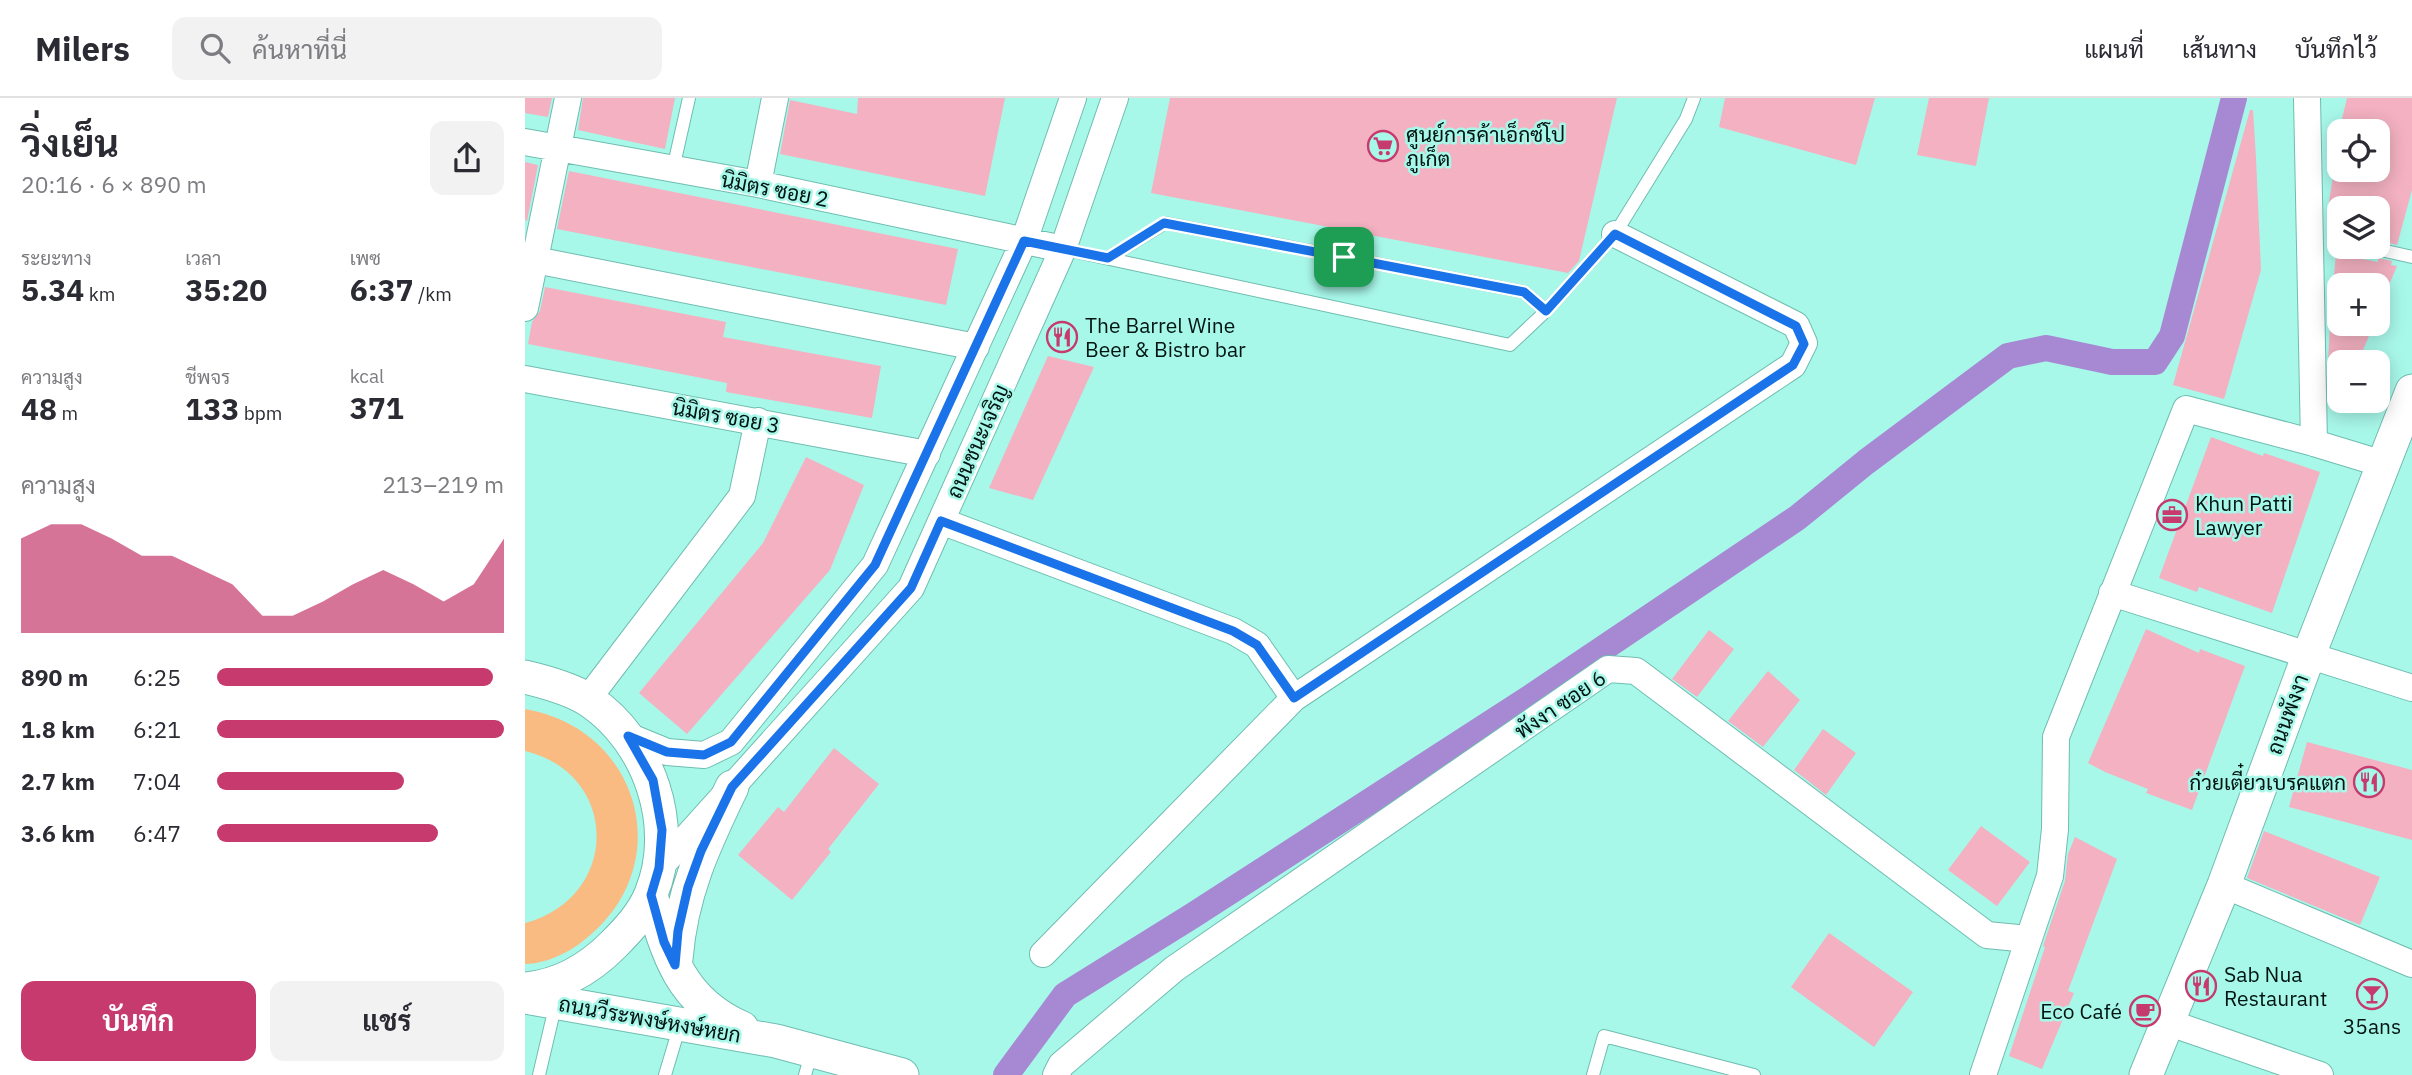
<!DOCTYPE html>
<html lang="th">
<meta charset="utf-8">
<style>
body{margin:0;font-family:"IBM Plex Sans",Sarabun,sans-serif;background:#f2f2f3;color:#2b2b33;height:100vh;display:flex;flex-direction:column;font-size:26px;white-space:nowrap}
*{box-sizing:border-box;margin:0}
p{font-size:23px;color:#7c7c81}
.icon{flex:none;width:38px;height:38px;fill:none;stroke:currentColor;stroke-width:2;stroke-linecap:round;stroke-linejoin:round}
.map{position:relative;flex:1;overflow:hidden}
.drawer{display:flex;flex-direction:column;background:#fff;width:525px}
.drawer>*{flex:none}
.buttons{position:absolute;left:1802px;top:21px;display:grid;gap:14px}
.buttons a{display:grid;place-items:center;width:63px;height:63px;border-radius:14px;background:#fff;box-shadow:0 4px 18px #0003;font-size:35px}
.pin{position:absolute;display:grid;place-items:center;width:60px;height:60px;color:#fff;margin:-30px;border-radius:14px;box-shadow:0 4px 10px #0006}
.round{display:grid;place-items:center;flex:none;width:74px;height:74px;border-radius:14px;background:#f2f2f3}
.headline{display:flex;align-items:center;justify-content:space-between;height:119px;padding:0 21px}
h1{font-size:38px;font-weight:700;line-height:52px}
.figures{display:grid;grid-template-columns:repeat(3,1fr);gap:10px;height:119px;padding:7px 21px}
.figures div{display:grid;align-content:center}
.figures b{font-size:30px;font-weight:700}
.figures small{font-size:19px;font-weight:400}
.figures p{font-size:19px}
.chart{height:196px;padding:14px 21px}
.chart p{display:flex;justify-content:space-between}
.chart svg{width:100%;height:126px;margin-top:7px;fill:#c63a6d;opacity:.7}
.primary-button{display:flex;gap:14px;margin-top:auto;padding:14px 21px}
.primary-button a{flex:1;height:80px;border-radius:14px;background:#c63a6d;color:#fff;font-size:28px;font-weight:700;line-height:80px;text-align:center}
.primary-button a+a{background:#f2f2f3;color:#2b2b33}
ul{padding:0 21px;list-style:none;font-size:23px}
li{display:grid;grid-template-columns:112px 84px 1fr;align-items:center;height:52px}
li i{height:18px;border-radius:9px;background:#c63a6d}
header{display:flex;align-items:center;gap:42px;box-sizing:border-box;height:98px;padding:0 35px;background:#fff;border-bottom:2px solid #e1e1e2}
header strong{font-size:33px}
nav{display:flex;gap:38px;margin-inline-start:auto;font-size:24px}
.search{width:490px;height:63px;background:#f2f2f3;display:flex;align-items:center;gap:18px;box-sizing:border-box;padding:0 24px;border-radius:14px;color:#7c7c81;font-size:26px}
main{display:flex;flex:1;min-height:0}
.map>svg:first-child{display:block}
.green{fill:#fabb82}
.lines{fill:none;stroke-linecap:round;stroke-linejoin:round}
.canal{stroke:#a789d3;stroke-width:26}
.building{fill:#f3b1c1}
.service-casing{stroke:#6fbdb1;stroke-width:14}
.minor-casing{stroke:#6fbdb1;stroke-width:28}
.tertiary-casing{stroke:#6fbdb1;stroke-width:35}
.service{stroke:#fff;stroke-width:12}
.minor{stroke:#fff;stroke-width:26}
.tertiary{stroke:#fff;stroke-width:33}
.route-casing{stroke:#fff;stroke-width:14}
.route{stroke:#1a73e8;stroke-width:9}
.labels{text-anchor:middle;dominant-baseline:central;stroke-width:5;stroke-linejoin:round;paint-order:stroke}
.poi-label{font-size:21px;fill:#001411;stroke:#a8f8ea;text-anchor:start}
.street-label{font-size:21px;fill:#001411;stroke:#a8f8ea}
</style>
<header>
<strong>Milers</strong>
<div class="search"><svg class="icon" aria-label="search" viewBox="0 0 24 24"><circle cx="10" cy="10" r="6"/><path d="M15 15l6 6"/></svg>ค้นหาที่นี่</div>
<nav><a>แผนที่</a><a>เส้นทาง</a><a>บันทึกไว้</a></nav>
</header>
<main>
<section class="drawer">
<div class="headline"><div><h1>วิ่งเย็น</h1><p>20:16 · 6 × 890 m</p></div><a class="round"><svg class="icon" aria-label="share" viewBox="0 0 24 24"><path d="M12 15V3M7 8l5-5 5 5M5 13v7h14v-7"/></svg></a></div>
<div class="figures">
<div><p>ระยะทาง</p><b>5.34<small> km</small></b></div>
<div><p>เวลา</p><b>35:20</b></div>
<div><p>เพซ</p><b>6:37<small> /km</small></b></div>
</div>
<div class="figures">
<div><p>ความสูง</p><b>48<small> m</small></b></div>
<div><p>ชีพจร</p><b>133<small> bpm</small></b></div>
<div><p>kcal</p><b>371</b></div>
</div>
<div class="chart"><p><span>ความสูง</span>213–219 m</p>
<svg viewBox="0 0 160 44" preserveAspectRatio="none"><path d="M0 44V11L10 6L20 6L30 11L40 17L50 17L60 22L70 27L80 38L90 38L100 33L110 27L120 22L130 27L140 33L150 27L160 11V44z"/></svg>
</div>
<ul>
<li><b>890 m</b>6:25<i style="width:96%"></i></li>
<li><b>1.8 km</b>6:21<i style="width:100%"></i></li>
<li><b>2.7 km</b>7:04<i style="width:65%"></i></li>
<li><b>3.6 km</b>6:47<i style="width:77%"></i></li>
</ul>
<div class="primary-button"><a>บันทึก</a><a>แชร์</a></div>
</section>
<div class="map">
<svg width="1887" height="977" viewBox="0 0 1887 977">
<rect width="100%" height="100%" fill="#a8f8ea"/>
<path class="green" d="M 0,611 C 117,631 154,770 58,843 C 43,855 20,866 0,866 L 0,825 C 95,800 96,676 0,653 Z"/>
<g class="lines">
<path class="canal" d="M 481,977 L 540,897 L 667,818 L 1000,603 L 1272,420 L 1341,364 L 1483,258 L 1521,250 L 1587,264 L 1630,264 L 1647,238 L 1709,0"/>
</g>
<path class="building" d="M 0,0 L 27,0 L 23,19 L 0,15 Z
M 58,0 L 150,0 L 140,51 L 53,32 Z
M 333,0 L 480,0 L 460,98 L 255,56 L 265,2 L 332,16 Z
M 645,0 L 1092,0 L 1054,163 L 1043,175 L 626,95 Z
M 1200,0 L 1350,0 L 1331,67 L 1194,29 Z
M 1404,0 L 1464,0 L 1451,68 L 1392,57 Z
M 1822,0 L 1887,0 L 1887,92 L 1872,147 L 1853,142 L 1853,110 L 1803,110 L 1809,72 L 1853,72 L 1853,33 L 1814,33 Z
M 1725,12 L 1728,12 L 1731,60 L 1736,172 L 1699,301 L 1648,287 Z
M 0,64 L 13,67 L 2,123 L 0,122 Z
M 44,73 L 433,151 L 421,207 L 32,131 Z
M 1811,156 L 1853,164 L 1853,160 L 1867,163 L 1866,167 L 1872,168 L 1864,187 L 1861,187 L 1860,191 L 1853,190 L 1853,187 L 1808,187 Z
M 20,189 L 201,224 L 198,239 L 356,268 L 347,320 L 201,294 L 202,285 L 3,246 L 7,224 L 15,213 Z
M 1805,226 L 1849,226 L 1833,264 L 1803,264 Z
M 523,258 L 569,269 L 508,402 L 464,390 Z
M 1686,339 L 1738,358 L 1739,355 L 1795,374 L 1747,515 L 1674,489 L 1672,494 L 1634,480 Z
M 281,359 L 339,387 L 305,472 L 162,636 L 114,595 L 238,445 Z
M 1621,531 L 1674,555 L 1675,551 L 1720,568 L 1667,712 L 1621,695 L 1623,691 L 1580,674 L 1563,665 Z
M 1184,532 L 1209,551 L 1172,599 L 1147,581 Z
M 1243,573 L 1275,602 L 1238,649 L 1203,623 Z
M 1298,631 L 1331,655 L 1301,697 L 1269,672 Z
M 1782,644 L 1887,672 L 1887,742 L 1764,709 Z
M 309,650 L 354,686 L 303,751 L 306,754 L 267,802 L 213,757 L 253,709 L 259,714 Z
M 1456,728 L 1505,764 L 1472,808 L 1423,772 Z
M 1739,733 L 1855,779 L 1835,827 L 1722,780 Z
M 1550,739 L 1592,761 L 1543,893 L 1549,895 L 1517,971 L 1484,958 L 1520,849 L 1518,848 L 1540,783 L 1543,756 Z
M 1304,835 L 1388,894 L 1349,949 L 1266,889 Z"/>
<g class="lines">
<g class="service-casing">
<path id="service" d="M 148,71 L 164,0
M 1843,149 L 1887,159
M 538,151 L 985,247 L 1021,213 L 1090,136 L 1161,21 L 1169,0
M 583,160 L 640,125 L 999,194 L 1021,213
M 14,977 L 31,905
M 140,977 L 155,927
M 280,977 L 287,953
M 1068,977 L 1079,938 L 1229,977"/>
</g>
<g class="minor-casing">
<path id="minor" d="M 1782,0 L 1789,345
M 0,44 L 233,86 L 538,151
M 233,86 L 250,0
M 0,160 L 451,249
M 0,210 L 43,0
M 0,281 L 402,356
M 416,423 L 708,533 L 732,547 L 769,600
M 1587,495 L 1887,590
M 62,602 L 217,398 L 233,323
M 103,638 L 142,654 L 179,657 L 206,644 L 350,467 L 499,143 L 548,0
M 134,770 L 386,490 L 538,151 L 590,0
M 1699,787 L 1887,866
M 518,856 L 769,600 L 1268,267 L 1279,245 L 1271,227 L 1090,136
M 1642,924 L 1795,977
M 531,977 L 536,967 L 649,871 L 1083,571 L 1111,573 L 1462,837 L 1503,841
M 1458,977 L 1525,778 L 1530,731 L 1531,639 L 1661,311 L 1789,345 L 1858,366"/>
</g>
<g class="tertiary-casing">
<path id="tertiary" d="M 0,579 C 21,584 47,591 65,603 C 124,643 154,728 126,796 C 118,816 103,832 88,847 C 64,871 35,888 0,891
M 126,797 C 142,856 156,904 217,930
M 151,861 C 156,796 179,747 207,689
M 0,899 L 251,943 L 377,977
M 1621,977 L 1699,787 L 1783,559 L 1887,293"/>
</g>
<use href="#service" class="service"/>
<use href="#minor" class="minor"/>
<use href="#tertiary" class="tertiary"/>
</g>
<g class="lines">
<g class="route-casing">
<path id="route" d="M 639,125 L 999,194 L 1021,213 L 1090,136 L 1271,228 L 1279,246 L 1268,267 L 769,600 L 732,547 L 708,533 L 416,423 L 386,490 L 207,689 L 176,753 L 163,789 L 153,833 L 150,867 L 139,844 L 126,797 L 134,770 L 137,732 L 128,682 L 103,638 L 142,654 L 179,657 L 206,644 L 350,467 L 499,143 L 583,160 Z"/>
</g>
<use href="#route" class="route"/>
</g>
<defs>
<g id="supermarket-ring" transform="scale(1.575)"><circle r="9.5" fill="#a8f8ea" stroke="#c63a6d" stroke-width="1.5"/><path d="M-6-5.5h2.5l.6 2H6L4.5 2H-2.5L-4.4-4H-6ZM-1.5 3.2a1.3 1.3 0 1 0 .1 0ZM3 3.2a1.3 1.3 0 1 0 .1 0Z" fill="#c63a6d"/></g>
<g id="restaurant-ring" transform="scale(1.575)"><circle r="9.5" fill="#a8f8ea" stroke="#c63a6d" stroke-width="1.5"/><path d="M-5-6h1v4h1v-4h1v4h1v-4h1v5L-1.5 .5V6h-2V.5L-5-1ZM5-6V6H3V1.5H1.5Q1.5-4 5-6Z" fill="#c63a6d"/></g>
<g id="office-ring" transform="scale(1.575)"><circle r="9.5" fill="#a8f8ea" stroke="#c63a6d" stroke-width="1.5"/><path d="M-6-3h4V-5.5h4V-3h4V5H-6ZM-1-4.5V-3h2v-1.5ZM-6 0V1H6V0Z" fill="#c63a6d"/></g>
<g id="bar-ring" transform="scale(1.575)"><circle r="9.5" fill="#a8f8ea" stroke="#c63a6d" stroke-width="1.5"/><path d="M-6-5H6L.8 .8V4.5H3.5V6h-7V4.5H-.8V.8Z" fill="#c63a6d"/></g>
<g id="cafe-ring" transform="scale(1.575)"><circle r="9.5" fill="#a8f8ea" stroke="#c63a6d" stroke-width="1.5"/><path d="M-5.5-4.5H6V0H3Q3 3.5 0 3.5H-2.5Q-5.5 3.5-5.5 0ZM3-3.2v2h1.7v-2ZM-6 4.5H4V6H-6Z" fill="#c63a6d"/></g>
</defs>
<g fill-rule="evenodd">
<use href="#supermarket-ring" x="858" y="48"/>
<use href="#restaurant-ring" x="537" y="239"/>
<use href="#office-ring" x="1647" y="417"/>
<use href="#restaurant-ring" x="1844" y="684"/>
<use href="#restaurant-ring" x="1676" y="888"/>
<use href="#bar-ring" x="1847" y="896"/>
<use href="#cafe-ring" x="1620" y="913"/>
</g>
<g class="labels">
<g class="poi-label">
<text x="881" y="36">ศูนย์การค้าเอ็กซ์โป<tspan x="881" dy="24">ภูเก็ต</tspan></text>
<text x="560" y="227">The Barrel Wine<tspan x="560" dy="24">Beer &amp; Bistro bar</tspan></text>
<text x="1670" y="405">Khun Patti<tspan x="1670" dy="24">Lawyer</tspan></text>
<text x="1821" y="684" text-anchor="end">ก๋วยเตี๋ยวเบรคแตก</text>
<text x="1699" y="876">Sab Nua<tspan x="1699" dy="24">Restaurant</tspan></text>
<text x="1597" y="913" text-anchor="end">Eco Café</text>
<text x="1847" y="928" text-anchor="middle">35ans</text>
</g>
<g class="street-label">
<text transform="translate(250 91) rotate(11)">นิมิตร ซอย 2</text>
<text transform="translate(201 318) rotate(10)">นิมิตร ซอย 3</text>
<text transform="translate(452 343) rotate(-66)">ถนนชนะเจริญ</text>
<text transform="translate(1035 606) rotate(-34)">พังงา ซอย 6</text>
<text transform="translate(1762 616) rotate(-70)">ถนนพังงา</text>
<text transform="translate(125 921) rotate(10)">ถนนวีระพงษ์หงษ์หยก</text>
</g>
</g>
</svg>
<div class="buttons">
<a><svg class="icon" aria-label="locate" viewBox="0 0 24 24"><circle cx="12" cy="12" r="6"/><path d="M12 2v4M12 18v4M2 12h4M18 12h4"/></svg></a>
<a><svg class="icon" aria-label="layers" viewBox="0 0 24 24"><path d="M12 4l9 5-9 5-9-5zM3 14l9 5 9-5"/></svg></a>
<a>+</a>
<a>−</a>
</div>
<div class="pin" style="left:819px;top:159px;background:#1e9e55"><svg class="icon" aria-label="arrive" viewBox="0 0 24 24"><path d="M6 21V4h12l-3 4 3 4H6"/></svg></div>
</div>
</main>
